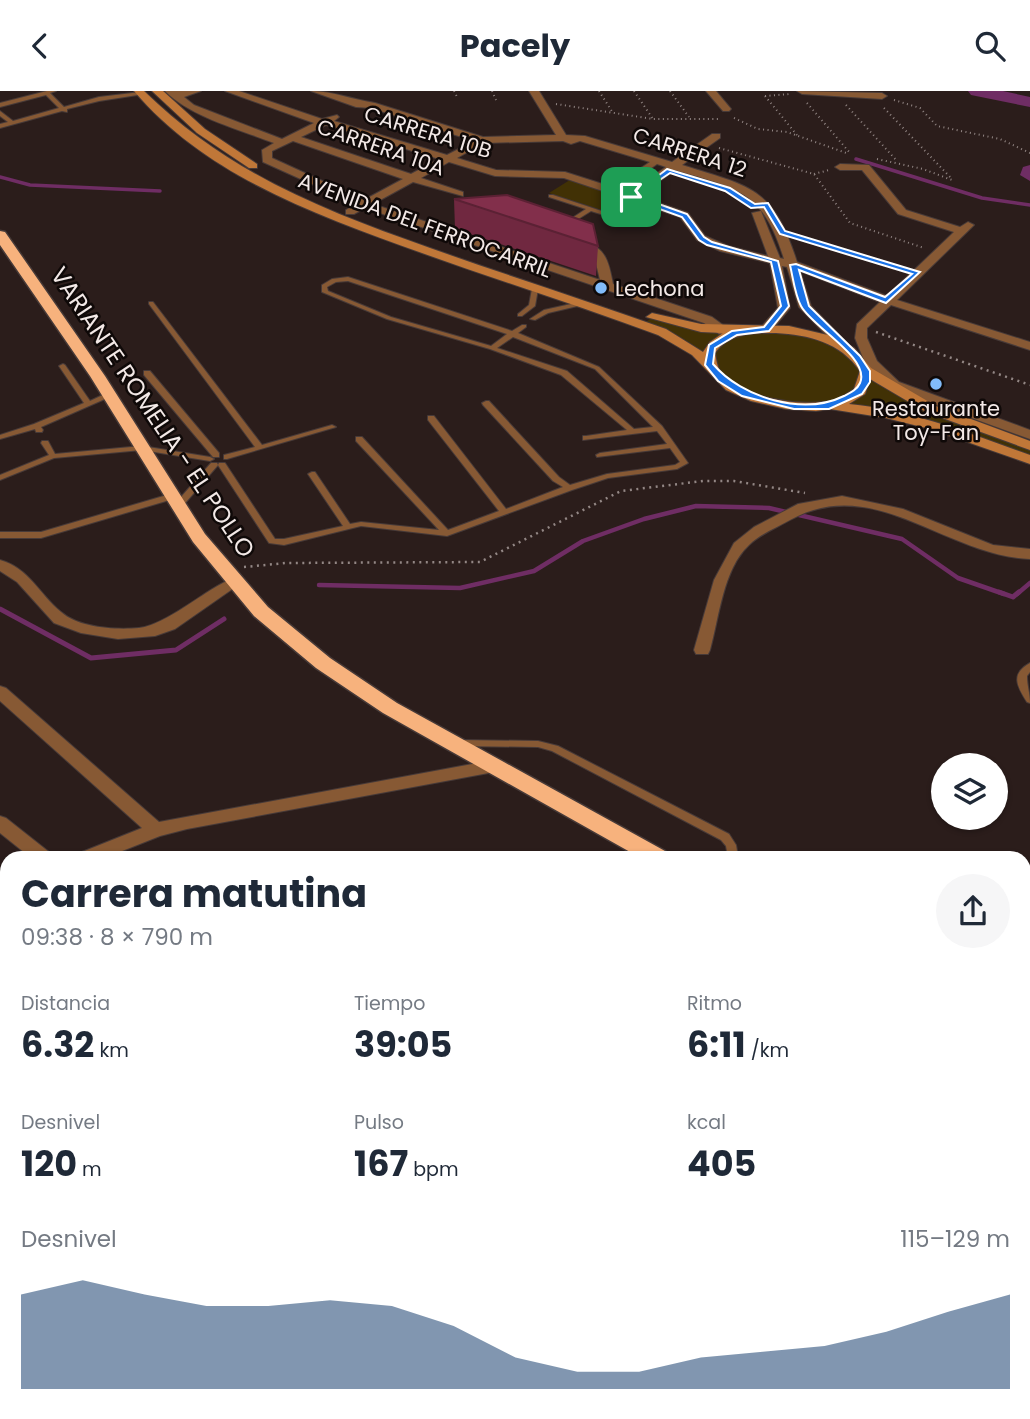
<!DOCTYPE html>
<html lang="es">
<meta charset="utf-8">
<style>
body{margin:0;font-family:Poppins,sans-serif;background:#f6f6f7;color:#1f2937;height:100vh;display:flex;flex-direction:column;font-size:26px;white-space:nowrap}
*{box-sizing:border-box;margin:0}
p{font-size:23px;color:#747a83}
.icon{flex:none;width:38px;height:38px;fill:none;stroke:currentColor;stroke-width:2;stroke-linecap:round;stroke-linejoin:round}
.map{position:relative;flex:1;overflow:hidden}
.panel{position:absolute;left:0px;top:760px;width:1031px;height:569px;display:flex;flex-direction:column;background:#fff;border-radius:21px 21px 0 0;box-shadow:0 2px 5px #0004}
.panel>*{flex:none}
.controls{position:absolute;left:931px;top:662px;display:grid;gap:14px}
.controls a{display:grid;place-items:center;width:77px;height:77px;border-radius:50%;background:#fff;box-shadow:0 2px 5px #0004;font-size:35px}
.pin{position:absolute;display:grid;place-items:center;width:60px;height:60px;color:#fff;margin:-30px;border-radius:14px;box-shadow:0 4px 10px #0006}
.round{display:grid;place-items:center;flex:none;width:74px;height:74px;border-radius:37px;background:#f6f6f7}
.headline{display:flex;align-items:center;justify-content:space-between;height:119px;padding:0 21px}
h1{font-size:38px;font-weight:700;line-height:52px}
.metrics{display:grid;grid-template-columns:repeat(3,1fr);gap:10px;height:119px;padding:7px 21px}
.metrics div{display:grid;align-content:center}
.metrics b{font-size:35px;font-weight:700}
.metrics small{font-size:19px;font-weight:400}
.metrics p{font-size:19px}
.chart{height:196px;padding:14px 21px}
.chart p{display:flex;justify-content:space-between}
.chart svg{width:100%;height:126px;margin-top:7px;fill:#4c6b8f;opacity:.7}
header{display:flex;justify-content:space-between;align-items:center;height:91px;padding:0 21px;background:#fff;font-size:32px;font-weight:700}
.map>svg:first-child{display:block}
.green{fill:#413105}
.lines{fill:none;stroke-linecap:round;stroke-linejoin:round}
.stream-far2{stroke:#6f2d64;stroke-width:3.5}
.stream-far1{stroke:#6f2d64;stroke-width:4.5}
.stream{stroke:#6f2d64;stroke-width:5}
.river{fill:#6f2d64;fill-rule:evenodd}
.lane-casing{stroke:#473a38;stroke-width:2}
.street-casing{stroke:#473a38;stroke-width:2}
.secondary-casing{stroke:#473a38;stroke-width:2}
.highway-casing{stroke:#473a38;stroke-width:3}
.path-far1{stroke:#938785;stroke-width:2;stroke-dasharray:1 3.5;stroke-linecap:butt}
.path{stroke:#938785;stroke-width:2.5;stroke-dasharray:2 4.5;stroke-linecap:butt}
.lane{fill:#875934;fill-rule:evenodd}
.street{fill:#875934;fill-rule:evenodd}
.secondary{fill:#c07738;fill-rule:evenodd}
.highway{fill:#f7b27d;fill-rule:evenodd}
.wall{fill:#702840}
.building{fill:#822f4b;stroke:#5b2134;stroke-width:2}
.route{fill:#1a73e8;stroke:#fff;stroke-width:2;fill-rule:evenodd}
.poi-dot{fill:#82bcfa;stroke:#0f0908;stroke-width:2.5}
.labels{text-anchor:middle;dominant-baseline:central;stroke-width:5;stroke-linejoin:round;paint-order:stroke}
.far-street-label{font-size:21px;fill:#f3e9e7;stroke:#0f0908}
.far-poi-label{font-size:21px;fill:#f3e9e7;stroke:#0f0908;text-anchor:start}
.street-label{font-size:24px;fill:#f3e9e7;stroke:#0f0908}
</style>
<header><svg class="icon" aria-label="back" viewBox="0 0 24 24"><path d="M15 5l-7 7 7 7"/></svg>Pacely<svg class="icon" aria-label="search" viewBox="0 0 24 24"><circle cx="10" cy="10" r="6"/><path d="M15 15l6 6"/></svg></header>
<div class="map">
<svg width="1030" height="1328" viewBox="0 0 1030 1328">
<rect width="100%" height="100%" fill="#2b1d1b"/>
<path class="green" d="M 573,87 L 650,112 L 629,128 L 549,102 Z
M 652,226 L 669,231 L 825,247 L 903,304 L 1030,355 L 1030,369 L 905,325 L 777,313 L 732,296 L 696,261 L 643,234 Z"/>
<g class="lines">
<path class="stream-far2" d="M 856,68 L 982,107 L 1030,114
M 0,86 L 30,94 L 160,100"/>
<path class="stream-far1" d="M 319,494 L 460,497 L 534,480 L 583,450 L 644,428 L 696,415 L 769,417 L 902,448 L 958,487 L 1004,503
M 1017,503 L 1030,492"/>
<path class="stream" d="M 999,501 L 1013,506 L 1019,501
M 0,518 L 91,567 L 176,559 L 224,528"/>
<path class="river" d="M 968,0 L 1003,0 L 1030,6 L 1030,16 L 971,4 Z
M 1030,74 L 1030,90 L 1020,84 L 1023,76 Z"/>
<g class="lane-casing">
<path id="lane" d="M 47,0 L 56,0 L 50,2 L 64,16 L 99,6 L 141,1 L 144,3 L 99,10 L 67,18 L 67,21 L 62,20 L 0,37 L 0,33 L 8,31 L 0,25 L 0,20 L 13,30 L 59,17 L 46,4 L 0,16 L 0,12 Z
M 549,104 L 553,104 L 629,129 L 626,131 L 591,120 L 567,135 L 563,135 L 563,133 L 586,118 L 549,106 Z
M 348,186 L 512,240 L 522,234 L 526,234 L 526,236 L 518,242 L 599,276 L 662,335 L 688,372 L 677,378 L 608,387 L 572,399 L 447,445 L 361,435 L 284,454 L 269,452 L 218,374 L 219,372 L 225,372 L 275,448 L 284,448 L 343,435 L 308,383 L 312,381 L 315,381 L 350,433 L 361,431 L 439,439 L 356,350 L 356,346 L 362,346 L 448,439 L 499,420 L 428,329 L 428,325 L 434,325 L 506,418 L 563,396 L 553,390 L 483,314 L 482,312 L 486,310 L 489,310 L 559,386 L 570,394 L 607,383 L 675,374 L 680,371 L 670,357 L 597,366 L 596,364 L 600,362 L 667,353 L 657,340 L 583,349 L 583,345 L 586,345 L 627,339 L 561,284 L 490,258 L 387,228 L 322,201 L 322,194 L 332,188 ZM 348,190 L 507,243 L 491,255 L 391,226 L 328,200 L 327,196 L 336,191 ZM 513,246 L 595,278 L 653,336 L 634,338 L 567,280 L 497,257 Z
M 535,196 L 538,198 L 535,215 L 522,225 L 518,225 L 518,223 L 529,214 L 532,198 Z
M 149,211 L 153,211 L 262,354 L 332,334 L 336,336 L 227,368 L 224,368 L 224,364 L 255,356 L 149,213 Z
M 580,211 L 583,213 L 582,214 L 548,222 L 535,229 L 530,228 L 544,219 Z
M 63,273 L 65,274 L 90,310 L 107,302 L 110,302 L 114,304 L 41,336 L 43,339 L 42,341 L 36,341 L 35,338 L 0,348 L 0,344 L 34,333 L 84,312 L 59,275 Z
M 144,280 L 150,280 L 219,362 L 219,366 L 213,366 L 144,284 Z
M 42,350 L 48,350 L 55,363 L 142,355 L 210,366 L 214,368 L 210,370 L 142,359 L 54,367 L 0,389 L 0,384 L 49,364 L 41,352 Z
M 211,372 L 217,372 L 218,374 L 180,418 L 174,418 L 174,414 Z
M 167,404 L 173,404 L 174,406 L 173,408 L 41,447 L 0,447 L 0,441 L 41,441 Z
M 1030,572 L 1030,581 L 1027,585 C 1027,595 1030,602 1030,612 L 1027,611 C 1017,595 1010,583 1030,572 Z
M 459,649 L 538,650 L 558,655 L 729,743 L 736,754 L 738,766 L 728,766 L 726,755 L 721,749 L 552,660 L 538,656 L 459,655 L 454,652 Z"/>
</g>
<g class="street-casing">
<path id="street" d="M 165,0 L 201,0 L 184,6 L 194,14 L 282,48 L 314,32 L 225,0 L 239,0 L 322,28 L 337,24 L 339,26 L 334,30 L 447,64 L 474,50 L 371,17 L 356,16 L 311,0 C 333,0 354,9 375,12 L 483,46 L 556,44 L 529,0 L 539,0 L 566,44 L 585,45 L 672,71 L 712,43 L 720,43 L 720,47 L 682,74 C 752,96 773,96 797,171 L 887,205 L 954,141 L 898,123 L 862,79 L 840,79 L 835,76 L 840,73 L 869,74 L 906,119 L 960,136 L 968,131 L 974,134 L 897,209 L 1030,251 L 1030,259 L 891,214 L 867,237 L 867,247 L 877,270 L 899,291 L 1030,339 L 1030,348 L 889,297 L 866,274 L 855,247 L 857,233 L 880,211 L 800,180 L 811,215 L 849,254 L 839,257 L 799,216 L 787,176 L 782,175 L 790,217 L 770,241 L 762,241 L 762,235 L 778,217 L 770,172 L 720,160 L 697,149 L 680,126 L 564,87 L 495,85 L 449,71 L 421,87 L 463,101 L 463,105 L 413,91 L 373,113 L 600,189 L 594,164 L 571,151 C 577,147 580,148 587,151 C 607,159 609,173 613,193 L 712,226 L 727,237 L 727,243 L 719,243 L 704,232 L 365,117 L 354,123 L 346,123 L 346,119 L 356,113 L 263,71 L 262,59 L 274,52 C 238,38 191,26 165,0 ZM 326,34 L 439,68 L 411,83 L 301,46 ZM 293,50 L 403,88 L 364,109 L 272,67 L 272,60 ZM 563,50 L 571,53 L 580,50 L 650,71 L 612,96 L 565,81 L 496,79 L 457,67 L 484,52 ZM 657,73 L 666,76 L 629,102 L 621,99 ZM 675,79 C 739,98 763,100 784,168 L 780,167 L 761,120 L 752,122 L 768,165 L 728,155 L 705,145 L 688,122 L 639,105 Z
M 706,0 L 716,0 L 731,18 L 729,20 L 723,20 Z
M 797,0 L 882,2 L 887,5 L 882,8 L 802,3 Z
M 842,405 L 903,418 L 993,454 L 1030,458 L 1030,468 C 946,465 874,382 790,429 C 776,437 760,443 749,454 C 723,478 719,527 710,559 L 708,563 L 696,563 L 694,559 L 714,489 L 734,452 L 754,436 L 798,413 Z
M 0,469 C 29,477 39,503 61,521 C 79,537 115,539 139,537 C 170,534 222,484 238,488 L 241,492 L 175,538 L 155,545 L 118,548 L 81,542 L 54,532 L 17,491 L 0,480 Z
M 0,595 L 6,597 L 159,731 L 494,669 L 503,675 L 494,681 L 187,738 L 160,745 L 107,766 L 80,766 L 82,761 L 142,737 L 0,610 Z
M 0,725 L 6,727 L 49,761 L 51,766 L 30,766 L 0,742 Z
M 7,796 L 7,813 L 0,816 L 0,799 Z
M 1030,1284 L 1030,1310 L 1024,1311 L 1024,1286 Z
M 891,1321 L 923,1321 L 920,1328 L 888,1328 Z"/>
</g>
<g class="secondary-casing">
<path id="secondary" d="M 134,0 L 144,0 C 228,82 322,119 430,157 C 509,185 588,210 666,238 L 703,261 L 710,251 L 723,242 L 701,241 L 646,226 L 652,222 L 701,233 L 789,235 L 832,245 L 854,257 L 871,277 L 936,315 L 1030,350 L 1030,359 L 926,321 L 870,288 L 865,303 L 849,313 C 912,319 971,343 1030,364 L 1030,373 L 930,338 L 886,327 L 830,318 L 816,320 L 786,318 L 751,310 L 726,299 L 692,264 L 658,244 C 580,215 500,190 422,162 C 319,125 207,86 134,0 ZM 776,242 C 809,244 840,251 860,280 L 854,298 C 848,302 842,307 836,309 C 806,317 735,308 719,278 C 717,274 716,267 715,262 C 729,241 754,242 776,242 Z
M 152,0 L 163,0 L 205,38 L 257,73 L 257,77 L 249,77 L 197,42 Z"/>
</g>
<g class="highway-casing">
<path id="highway" d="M 0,140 L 5,141 L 105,285 L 205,443 L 268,516 L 330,567 L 397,612 L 665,760 L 668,766 L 639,766 L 383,622 L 316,577 L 254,525 L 193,451 L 90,285 L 0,154 Z
M 1024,965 L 1030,967 L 1030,991 L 1024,989 Z"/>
</g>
<path class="path-far1" d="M 454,0 L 458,8
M 492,0 L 496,9
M 599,0 L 613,22
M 634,0 L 653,28
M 670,0 L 689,26
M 765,5 L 797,44
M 765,5 L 790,3
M 894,9 L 920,17 L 937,35 L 1000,48 L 1030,62
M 807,12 L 850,62
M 556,13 L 653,28 L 719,28
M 846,14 L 897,70
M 884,17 L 951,87
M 734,27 L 758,38 L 787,41 L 849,63
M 719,57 L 814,83 L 850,132 L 924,157
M 877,68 L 923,78 L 952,89
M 814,83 L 829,79
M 799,147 L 902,178"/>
<path class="path" d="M 876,241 L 1030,294
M 244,476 L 286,472 L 480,471 L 621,400 L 703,390 L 734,390 L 805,402"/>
<use href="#lane" class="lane"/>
<use href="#street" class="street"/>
<use href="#secondary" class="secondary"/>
<use href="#highway" class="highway"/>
</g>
<path class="wall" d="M 454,108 L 598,155 L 596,185 L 455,138 Z"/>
<path class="building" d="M 507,104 L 593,133 L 598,155 L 454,108 Z"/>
<path class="route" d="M 667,78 L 730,97 L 755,113 L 768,112 L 785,140 L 920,181 L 886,212 L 799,179 L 809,215 L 860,265 L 870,280 L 870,291 L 862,303 L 829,318 L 794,318 L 742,305 L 718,290 L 705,274 L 709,254 L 732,240 L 764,236 L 781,215 L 771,171 L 707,154 L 699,149 L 682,126 L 629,107 ZM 670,82 L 725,100 L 751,117 L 764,116 L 780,143 L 912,183 L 885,206 L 796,173 L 790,174 C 793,187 795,204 801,215 C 812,236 871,267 860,292 C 857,299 850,302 844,305 C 803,325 742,307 713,273 L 715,257 L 737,244 L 769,240 L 789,215 L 778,170 L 712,151 L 704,146 L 687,123 L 636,105 Z"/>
<g class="poi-dot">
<circle cx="601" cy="197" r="7"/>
<circle cx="936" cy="293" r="7"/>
</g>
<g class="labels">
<g class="far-street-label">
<text transform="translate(428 41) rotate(17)">CARRERA 10B</text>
<text transform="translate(381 56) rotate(19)">CARRERA 10A</text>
<text transform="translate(690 61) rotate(18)">CARRERA 12</text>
<text transform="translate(425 134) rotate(20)">AVENIDA DEL FERROCARRIL</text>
</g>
<g class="far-poi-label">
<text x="615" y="197">Lechona</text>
<text x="936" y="317" text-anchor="middle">Restaurante<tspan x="936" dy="24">Toy-Fan</tspan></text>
</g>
<g class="street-label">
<text transform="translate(153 321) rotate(56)">VARIANTE ROMELIA - EL POLLO</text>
</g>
</g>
</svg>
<div class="controls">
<a><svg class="icon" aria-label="layers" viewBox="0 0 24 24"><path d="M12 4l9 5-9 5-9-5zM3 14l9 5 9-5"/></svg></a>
</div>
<div class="pin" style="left:631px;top:106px;background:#1e9e55"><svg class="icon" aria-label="arrive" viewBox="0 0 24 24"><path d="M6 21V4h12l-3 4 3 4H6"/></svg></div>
<section class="panel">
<div class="headline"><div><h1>Carrera matutina</h1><p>09:38 · 8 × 790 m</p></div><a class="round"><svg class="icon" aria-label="share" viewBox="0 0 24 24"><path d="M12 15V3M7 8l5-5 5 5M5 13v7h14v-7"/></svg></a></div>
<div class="metrics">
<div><p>Distancia</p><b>6.32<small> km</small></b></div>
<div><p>Tiempo</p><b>39:05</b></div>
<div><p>Ritmo</p><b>6:11<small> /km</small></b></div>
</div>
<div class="metrics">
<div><p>Desnivel</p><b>120<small> m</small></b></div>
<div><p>Pulso</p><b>167<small> bpm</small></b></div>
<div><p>kcal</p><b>405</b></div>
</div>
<div class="chart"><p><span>Desnivel</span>115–129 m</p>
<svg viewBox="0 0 160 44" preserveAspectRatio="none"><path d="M0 44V11L10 6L20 11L30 15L40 15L50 13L60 15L70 22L80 33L90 38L100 38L110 33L120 31L130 29L140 24L150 17L160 11V44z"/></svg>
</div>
</section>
</div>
